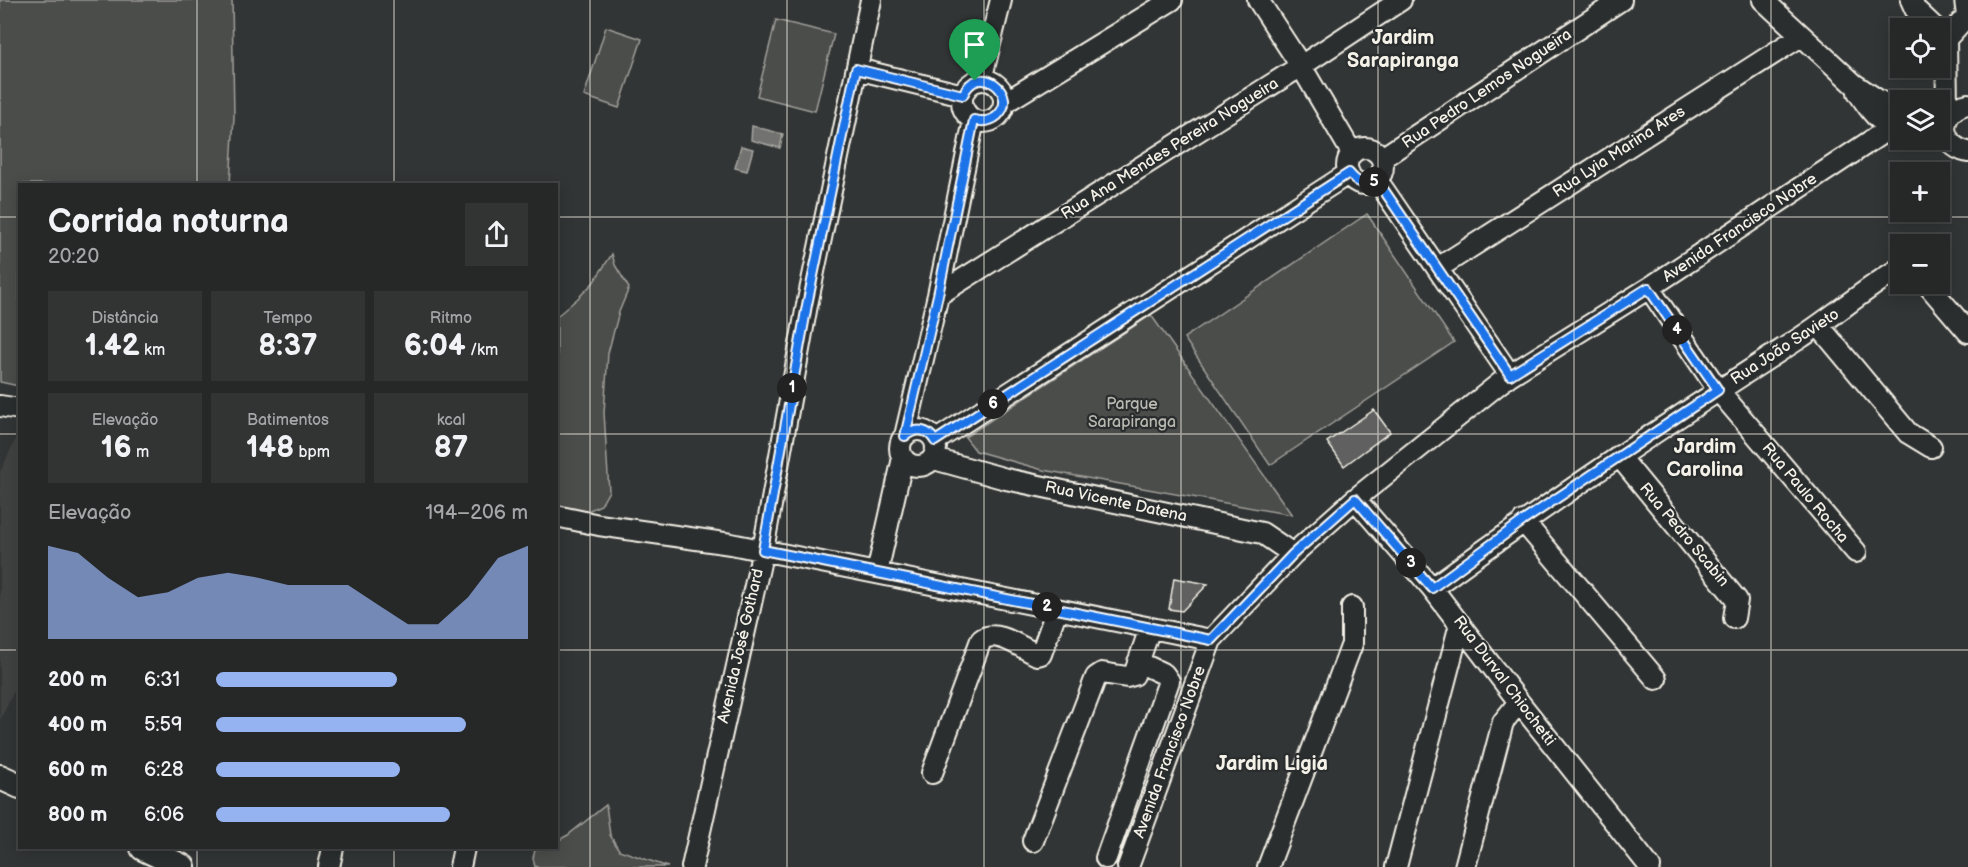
<!DOCTYPE html>
<html lang="pt">
<meta charset="utf-8">
<style>
body{margin:0;font-family:"Balsamiq Sans",sans-serif;background:#323434;color:#f1f3f6;height:100vh;display:flex;flex-direction:column;font-size:22px;white-space:nowrap}
*{box-sizing:border-box;margin:0}
p{font-size:20px;color:#a4a6a8}
.icon{flex:none;width:33px;height:33px;fill:none;stroke:currentColor;stroke-width:2;stroke-linecap:round;stroke-linejoin:round}
.map{position:relative;flex:1;overflow:hidden}
.panel{position:absolute;left:18px;top:183px;width:540px;height:666px;display:flex;flex-direction:column;background:#262828;border-radius:0px;box-shadow:0 3px 15px #0003,0 0 0 2px #424445}
.panel>*{flex:none}
.buttons{position:absolute;left:1890px;top:18px;display:grid;gap:12px}
.buttons a{display:grid;place-items:center;width:60px;height:60px;border-radius:0px;background:#262828;box-shadow:0 3px 15px #0003,0 0 0 2px #424445;font-size:30px}
.pin{position:absolute;display:grid;place-items:center;width:51px;height:51px;color:#fff;margin:-62px -26px;border-radius:50% 50% 50% 0;rotate:-45deg;box-shadow:0 0 6px #0007}
.pin .icon{rotate:45deg}
.km{position:absolute;width:30px;height:30px;margin:-15px;border-radius:50%;background:#222;color:#fff;font-size:16px;line-height:30px;text-align:center}
.round{display:grid;place-items:center;flex:none;width:63px;height:63px;border-radius:0px;background:#323434}
.head{display:flex;align-items:center;justify-content:space-between;height:102px;padding:0 30px}
h1{font-size:33px;font-weight:800;line-height:45px}
.metrics{display:grid;grid-template-columns:repeat(3,1fr);gap:9px;height:102px;padding:6px 30px}
.metrics div{display:grid;align-content:center;border-radius:0px;background:#323434;text-align:center}
.metrics b{font-size:30px;font-weight:800}
.metrics small{font-size:16px;font-weight:400}
.metrics p{font-size:16px}
.chart{height:168px;padding:12px 30px}
.chart p{display:flex;justify-content:space-between}
.chart svg{width:100%;height:108px;margin-top:6px;fill:#95b2f1;opacity:.7}
ul{padding:0 30px;list-style:none;font-size:20px}
li{display:grid;grid-template-columns:96px 72px 1fr;align-items:center;height:45px}
li i{height:15px;border-radius:8px;background:#95b2f1}
.map>svg:first-child{display:block}
.built{fill:#404242}
.green{fill:#4b4d4c;stroke:#a09f9a;stroke-width:1.5}
.water{fill:#727370;stroke:#a6a5a0;stroke-width:1.5}
.building{fill:#5f605f;stroke:#f4f1e8;stroke-width:1.5}
.lines{fill:none;stroke-linecap:round;stroke-linejoin:round}
.minor-casing{stroke:#f4f1e8;stroke-width:24}
.major-casing{stroke:#f4f1e8;stroke-width:28}
.minor{stroke:#2a2d2e;stroke-width:20}
.major{stroke:#2a2d2e;stroke-width:24}
.route-casing{stroke:#fff;stroke-width:12}
.route{stroke:#1a73e8;stroke-width:8}
.grid{fill:none;stroke:#f4f1e8;stroke-width:1.5;stroke-opacity:0.55}
.labels{text-anchor:middle;dominant-baseline:central;stroke-width:4.5;stroke-linejoin:round;paint-order:stroke}
.street-label{font-size:16px;fill:#f4f1e8;stroke:#2a2d2e}
.park-label{font-size:16px;fill:#b9b8b1;stroke:#2a2d2e}
.quarter-label{font-size:20px;font-weight:bold;fill:#f4f1e8;stroke:#2a2d2e}
</style>
<div class="map">
<svg width="1968" height="867" viewBox="0 0 1968 867">
<rect width="100%" height="100%" fill="#323535"/>
<filter id="ink" filterUnits="userSpaceOnUse"><feTurbulence type="fractalNoise" baseFrequency=".0167" numOctaves="2"/><feDisplacementMap in="SourceGraphic" scale="12" xChannelSelector="R" yChannelSelector="G"/><feConvolveMatrix kernelMatrix="1 2 1 2 8 2 1 2 1" color-interpolation-filters="sRGB"/></filter>
<g filter="url(#ink)">
<path class="built" d="M 19,432 L 19,681 L 0,720 L 0,472 Z"/>
<path class="green" d="M 0,0 L 232,0 L 234,117 L 230,184 L 20,184 L 19,386 L 0,382 Z
M 776,20 L 834,34 L 815,111 L 757,96 Z
M 606,27 L 642,39 L 619,108 L 584,96 Z
M 1367,214 L 1454,342 L 1270,465 L 1184,338 Z
M 612,254 L 615,265 L 629,288 L 619,312 L 608,353 L 604,413 L 609,491 L 601,505 L 581,514 L 557,515 L 557,316 L 577,299 L 593,283 Z
M 1151,315 L 1292,515 L 1043,470 L 976,451 L 965,437 Z
M 606,805 L 610,835 L 619,850 L 668,867 L 535,867 L 533,858 L 535,850 L 541,848 L 556,848 L 557,841 L 568,835 Z"/>
<path class="water" d="M 752,126 L 783,134 L 780,148 L 751,140 Z
M 741,146 L 753,149 L 747,171 L 735,168 Z"/>
<path class="building" d="M 1374,410 L 1390,432 L 1344,466 L 1327,442 Z
M 1174,578 L 1208,584 L 1182,611 L 1169,609 Z"/>
<g class="lines">
<g class="minor-casing">
<path id="minor" d="M 1258,0 L 1301,66 L 1352,153
M 1763,0 L 1854,84 L 1878,100 L 1900,111
M 1911,0 L 1915,9 L 1935,28
M 857,69 L 963,95
M 981,80 L 1001,0
M962 101a21 21 0 1 1 42 0a21 21 0 1 1-42 0Z
M 1858,92 C 1869,109 1880,126 1900,130
M 1004,103 L 1172,0
M 1968,104 C 1937,110 1938,146 1968,152
M 1947,107 L 1946,39 L 1967,16 L 1965,0
M1347 166a18 18 0 1 1 36 0a18 18 0 1 1-36 0Z
M 1382,158 L 1621,0
M 1377,180 L 1510,375
M 1438,268 L 1801,36
M 1927,284 L 1968,332
M 1649,288 L 1718,390 L 1856,552
M 938,295 L 1301,66 L 1401,0
M 1819,326 L 1908,433 L 1931,447
M 0,406 L 20,409
M900 448a18 18 0 1 1 36 0a18 18 0 1 1-36 0Z
M 905,436 L 938,295 L 974,120
M 935,441 L 1349,173
M 1619,456 L 1737,600 L 1734,618
M 934,459 L 1006,479 L 1262,533 L 1293,554
M 1355,499 L 1432,588 L 1519,702 L 1650,867
M 556,516 L 599,525 L 731,544 L 1211,640
M 1523,521 L 1656,679
M 877,573 L 903,458
M 1432,588 C 1552,500 1675,418 1800,338 C 1834,316 1866,288 1900,268
M 932,773 L 981,640 C 996,628 1022,648 1037,655 L 1041,654 L 1057,609
M 1033,841 L 1096,677 L 1102,673 L 1127,677 L 1134,675 L 1150,628
M 1106,858 L 1169,681 L 1164,674 L 1138,662
M 329,867 L 333,848
M 460,867 L 464,848
M 692,867 L 763,550 L 807,305 L 871,0
M 1128,867 L 1211,640 L 1293,554 L 1355,499 L 1510,375 L 1649,288 L 1890,128 L 1900,119
M 1268,867 L 1352,644 L 1352,607
M 1396,867 L 1460,624
M 1465,867 L 1503,722 L 1519,702"/>
</g>
<g class="major-casing">
<path id="major" d="M 0,777 L 20,786
M 143,848 L 183,867"/>
</g>
<use href="#minor" class="minor"/>
<use href="#major" class="major"/>
</g>
</g>
<g class="lines" filter="url(#ink)">
<g class="route-casing">
<path id="route" d="M 856,69 L 963,95 C 978,60 1021,94 997,116 C 990,122 982,122 974,120 L 938,295 L 905,436 C 916,427 928,429 935,441 L 1349,173 C 1357,183 1365,187 1377,180 L 1510,375 L 1648,288 L 1718,390 L 1523,521 L 1432,588 L 1355,499 L 1293,554 L 1211,640 L 763,550 L 807,305 Z"/>
</g>
<use href="#route" class="route"/>
</g>
<path class="grid" d="M 197,0 L 197,184M 394,0 L 394,184M 590,0 L 590,867M 787,0 L 787,867M 984,0 L 984,867M 1181,0 L 1181,867M 1378,0 L 1378,867M 1574,0 L 1574,867M 1771,0 L 1771,867M 0,217 L 20,217M 556,217 L 1968,217M 0,434 L 20,434M 556,434 L 1968,434M 0,650 L 20,650M 556,650 L 1968,650M 197,848 L 197,867M 394,848 L 394,867"/>
<g class="labels">
<g class="street-label">
<text transform="translate(1487 89) rotate(-34)">Rua Pedro Lemos Nogueira</text>
<text transform="translate(1170 149) rotate(-32)">Rua Ana Mendes Pereira Nogueira</text>
<text transform="translate(1619 152) rotate(-33)">Rua Lyia Marina Ares</text>
<text transform="translate(1740 228) rotate(-34)">Avenida Francisco Nobre</text>
<text transform="translate(1785 347) rotate(-33)">Rua João Savieto</text>
<text transform="translate(1805 493) rotate(50)">Rua Paulo Rocha</text>
<text transform="translate(1116 502) rotate(12)">Rua Vicente Datena</text>
<text transform="translate(1684 535) rotate(50)">Rua Pedro Scabin</text>
<text transform="translate(741 646) rotate(-77)">Avenida José Gothard</text>
<text transform="translate(1504 681) rotate(53)">Rua Durval Chiochetti</text>
<text transform="translate(1170 752) rotate(-70)">Avenida Francisco Nobre</text>
</g>
<g class="park-label">
<text x="1132" y="404">Parque<tspan x="1132" dy="18">Sarapiranga</tspan></text>
</g>
<g class="quarter-label">
<text x="1403" y="38">Jardim<tspan x="1403" dy="23">Sarapiranga</tspan></text>
<text x="1705" y="447">Jardim<tspan x="1705" dy="23">Carolina</tspan></text>
<text x="1272" y="764">Jardim Ligia</text>
</g>
</g>
</svg>
<div class="buttons">
<a><svg class="icon" aria-label="locate" viewBox="0 0 24 24"><circle cx="12" cy="12" r="6"/><path d="M12 2v4M12 18v4M2 12h4M18 12h4"/></svg></a>
<a><svg class="icon" aria-label="layers" viewBox="0 0 24 24"><path d="M12 4l9 5-9 5-9-5zM3 14l9 5 9-5"/></svg></a>
<a>+</a>
<a>−</a>
</div>
<div class="pin" style="left:975px;top:81px;background:#1e9e55"><svg class="icon" aria-label="arrive" viewBox="0 0 24 24"><path d="M6 21V4h12l-3 4 3 4H6"/></svg></div>
<b class="km" style="left:792px;top:388px">1</b>
<b class="km" style="left:1047px;top:607px">2</b>
<b class="km" style="left:1411px;top:563px">3</b>
<b class="km" style="left:1677px;top:330px">4</b>
<b class="km" style="left:1374px;top:182px">5</b>
<b class="km" style="left:993px;top:404px">6</b>
<section class="panel">
<div class="head"><div><h1>Corrida noturna</h1><p>20:20</p></div><a class="round"><svg class="icon" aria-label="share" viewBox="0 0 24 24"><path d="M12 15V3M7 8l5-5 5 5M5 13v7h14v-7"/></svg></a></div>
<div class="metrics">
<div><p>Distância</p><b>1.42<small> km</small></b></div>
<div><p>Tempo</p><b>8:37</b></div>
<div><p>Ritmo</p><b>6:04<small> /km</small></b></div>
</div>
<div class="metrics">
<div><p>Elevação</p><b>16<small> m</small></b></div>
<div><p>Batimentos</p><b>148<small> bpm</small></b></div>
<div><p>kcal</p><b>87</b></div>
</div>
<div class="chart"><p><span>Elevação</span>194–206 m</p>
<svg viewBox="0 0 160 44" preserveAspectRatio="none"><path d="M0 44V6L10 9L20 19L30 27L40 25L50 19L60 17L70 19L80 22L90 22L100 22L110 30L120 38L130 38L140 27L150 11L160 6V44z"/></svg>
</div>
<ul>
<li><b>200 m</b>6:31<i style="width:58%"></i></li>
<li><b>400 m</b>5:59<i style="width:80%"></i></li>
<li><b>600 m</b>6:28<i style="width:59%"></i></li>
<li><b>800 m</b>6:06<i style="width:75%"></i></li>
</ul>
</section>
</div>
